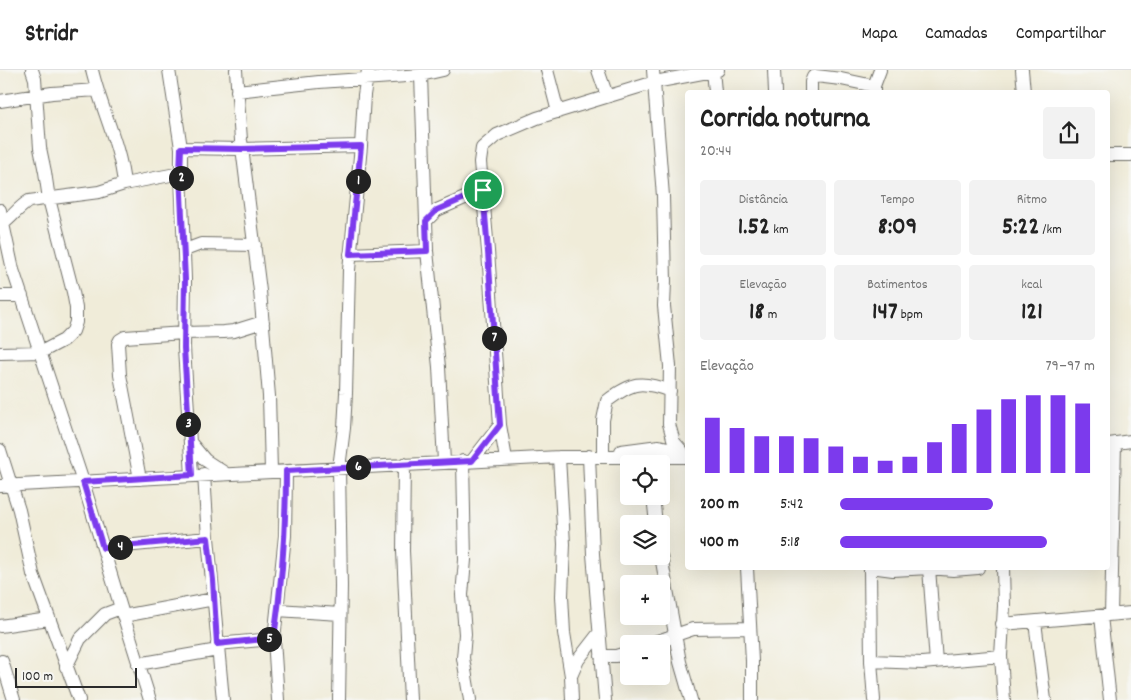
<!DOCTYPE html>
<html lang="pt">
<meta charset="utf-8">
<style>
body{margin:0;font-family:Dekko,sans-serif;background:#f2f2f2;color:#222;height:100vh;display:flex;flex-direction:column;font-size:19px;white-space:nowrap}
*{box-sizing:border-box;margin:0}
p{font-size:16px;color:#767676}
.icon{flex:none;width:28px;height:28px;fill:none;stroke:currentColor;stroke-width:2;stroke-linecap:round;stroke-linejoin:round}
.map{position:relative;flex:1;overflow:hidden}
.drawer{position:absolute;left:685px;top:20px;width:425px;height:480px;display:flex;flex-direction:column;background:#fff;border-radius:5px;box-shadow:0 5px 20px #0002}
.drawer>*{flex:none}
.controls{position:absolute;left:620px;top:385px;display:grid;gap:10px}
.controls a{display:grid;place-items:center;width:50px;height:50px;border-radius:5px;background:#fff;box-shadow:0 5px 20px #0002;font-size:25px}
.scale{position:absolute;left:15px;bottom:12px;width:122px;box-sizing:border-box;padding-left:5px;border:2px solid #2b2b2b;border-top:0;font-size:14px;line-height:18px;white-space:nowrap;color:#2b2b2b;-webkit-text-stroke:4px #f6f6f2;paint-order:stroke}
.pin{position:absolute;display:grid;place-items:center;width:42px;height:42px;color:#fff;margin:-21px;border:2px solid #fff;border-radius:50%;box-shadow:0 1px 5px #0007}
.km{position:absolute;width:25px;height:25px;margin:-12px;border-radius:50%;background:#222;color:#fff;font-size:14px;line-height:25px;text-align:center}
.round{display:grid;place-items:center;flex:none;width:52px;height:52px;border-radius:5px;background:#f2f2f2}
.head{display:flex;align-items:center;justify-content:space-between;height:85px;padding:0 15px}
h1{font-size:28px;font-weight:700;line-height:38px}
.stats{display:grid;grid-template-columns:repeat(3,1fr);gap:8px;height:85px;padding:5px 15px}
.stats div{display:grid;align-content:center;border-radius:5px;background:#f2f2f2;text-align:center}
.stats b{font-size:25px;font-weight:700}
.stats small{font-size:14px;font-weight:400}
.stats p{font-size:14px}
.chart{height:140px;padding:10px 15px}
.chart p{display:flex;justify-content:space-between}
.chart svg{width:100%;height:90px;margin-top:5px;stroke:#7c3aed;stroke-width:6}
ul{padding:0 15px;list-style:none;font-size:16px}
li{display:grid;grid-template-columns:80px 60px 1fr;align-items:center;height:38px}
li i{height:12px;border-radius:6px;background:#7c3aed}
header{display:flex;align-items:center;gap:30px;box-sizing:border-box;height:70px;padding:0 25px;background:#fff;border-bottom:1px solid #e0e0e0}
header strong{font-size:24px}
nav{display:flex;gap:28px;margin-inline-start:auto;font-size:18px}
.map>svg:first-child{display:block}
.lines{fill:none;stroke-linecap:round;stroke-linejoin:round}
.minor-casing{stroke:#706f68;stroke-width:14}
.minor{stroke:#fff;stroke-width:12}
.route-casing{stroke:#fff;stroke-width:10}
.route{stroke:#7c3aed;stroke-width:6}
</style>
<header>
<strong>Stridr</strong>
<nav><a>Mapa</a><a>Camadas</a><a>Compartilhar</a></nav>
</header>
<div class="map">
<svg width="1131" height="630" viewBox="0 0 1131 630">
<rect width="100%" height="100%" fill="#f6f6f2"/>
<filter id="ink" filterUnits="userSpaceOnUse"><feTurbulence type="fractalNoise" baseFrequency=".02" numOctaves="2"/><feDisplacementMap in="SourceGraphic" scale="10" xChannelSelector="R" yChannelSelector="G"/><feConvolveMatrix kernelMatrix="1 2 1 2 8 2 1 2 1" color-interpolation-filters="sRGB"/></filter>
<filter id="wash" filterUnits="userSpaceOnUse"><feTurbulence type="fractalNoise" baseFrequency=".0096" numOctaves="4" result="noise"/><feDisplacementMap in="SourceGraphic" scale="20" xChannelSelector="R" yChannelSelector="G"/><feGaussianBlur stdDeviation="1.12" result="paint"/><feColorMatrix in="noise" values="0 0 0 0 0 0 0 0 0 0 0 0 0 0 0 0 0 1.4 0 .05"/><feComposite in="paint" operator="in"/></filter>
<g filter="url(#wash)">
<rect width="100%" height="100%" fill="#f0ecd9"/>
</g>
<g filter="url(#ink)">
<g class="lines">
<g class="minor-casing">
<path id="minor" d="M 92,0 C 101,39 120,74 124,114
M 169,0 L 181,78 L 181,103 L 185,210 L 184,278 L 192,405
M 236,0 L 241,70 L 260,221 L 269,326 L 271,401
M 547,0 L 558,42
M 598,0 L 607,26
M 653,0 L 663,126 L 665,211 L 664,236 L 670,296 L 669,354 L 674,372 L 681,380
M 713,0 L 715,22
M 774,0 L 775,22
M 1022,0 L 1024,22
M 421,5 L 427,181 L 439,297 L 444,392
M 237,21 L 319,12 L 421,5 L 443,0
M 811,22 L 811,12 L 813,7 L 816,6 L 841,9 L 874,16
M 874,22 L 874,16 L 880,0
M 0,31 L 52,23 L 97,20
M 181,78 L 242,79 L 361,76
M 1108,85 L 1131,85
M 0,140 L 13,200 L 83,412 L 121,538 L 150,630
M 426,151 L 437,140 L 483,120
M 4,153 C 13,146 19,137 29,131 L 99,122 L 124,114 L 181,103
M 185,180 L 201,174 L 255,175
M 350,184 L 427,181
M 0,226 L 22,226
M 0,283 L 41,282 L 64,270 L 73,261 L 76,252 L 76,238 L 73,222 L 49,129 L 45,102 L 40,78 L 35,9 L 32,0
M 190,372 L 205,390 L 225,403
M 1109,374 L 1131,371
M 0,380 L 19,440 L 33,504 L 79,630
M 621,381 L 659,376 L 682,381
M 603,384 L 603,350 L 607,331 C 632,312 641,310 670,321
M 589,386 L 593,484 L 605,630
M 559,387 L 564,474 L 562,526 L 564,563 L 571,606 L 572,630
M 506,389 L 500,355 L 488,181 L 480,92 L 482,78 L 497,65 L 537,48 L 655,12 L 718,0
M 463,391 L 465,490 L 462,525 L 465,564 L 463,588 L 470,630
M 472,391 L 500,355
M 404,394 L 403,481 L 410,630
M 204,404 L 208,468 L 223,630
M 140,409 L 120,305 L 118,274 L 120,270 L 125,267 L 184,263 L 224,262 L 234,261 L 263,252
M 0,416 L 559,387 L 688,387
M 653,426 L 656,454
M 103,478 L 208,468
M 661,486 L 680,592 L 691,630
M 747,498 L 752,591 L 752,630
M 870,498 L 871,591 L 874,630
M 878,498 L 893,500 L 929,498 L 953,500 L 978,498
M 929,498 L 936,592
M 1003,498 L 1004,536 L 1001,586 L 1004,630
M 277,540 L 340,544
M 1111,545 L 1115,373
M 123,546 L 214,529
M 1101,546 L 1110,630
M 1035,552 L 1045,630
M 1002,554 L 1131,543
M 0,556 L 49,549
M 274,569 L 278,630
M 217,574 L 274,569 L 285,466 L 286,401
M 649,574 L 693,559 L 750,558
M 601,586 L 616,586 L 629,582
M 2,591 L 14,630
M 871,591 L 922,593 L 1001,586
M 138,594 L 218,580
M 66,597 L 80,569 L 105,544 L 121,538
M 571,606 L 578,590 L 599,563
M 339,630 L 341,516 L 339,398 L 344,358 L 346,323 L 349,200 L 361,76 L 364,25 L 368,0"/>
</g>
<use href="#minor" class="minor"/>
</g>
</g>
<g class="lines" filter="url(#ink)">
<g class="route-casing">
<path id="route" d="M 361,76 L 350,184 L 427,181 L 426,151 L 437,140 L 483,120 L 488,182 L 500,355 L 472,391 L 286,401 C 286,457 282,513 274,568 L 217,574 L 213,510 L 208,468 L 103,478 L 83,412 L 192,405 L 184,278 L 185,210 L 180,103 L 181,78 L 242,79 Z"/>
</g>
<use href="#route" class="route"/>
</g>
</svg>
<div class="controls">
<a><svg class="icon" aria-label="locate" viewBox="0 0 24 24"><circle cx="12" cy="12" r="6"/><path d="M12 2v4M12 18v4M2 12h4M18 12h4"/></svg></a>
<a><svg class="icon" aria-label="layers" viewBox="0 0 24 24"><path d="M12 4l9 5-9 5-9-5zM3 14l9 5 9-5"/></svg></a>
<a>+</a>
<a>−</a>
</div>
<div class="scale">100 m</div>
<div class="pin" style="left:483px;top:120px;background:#1e9e55"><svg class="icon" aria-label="arrive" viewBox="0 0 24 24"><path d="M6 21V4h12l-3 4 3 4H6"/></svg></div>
<b class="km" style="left:358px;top:111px">1</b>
<b class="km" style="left:181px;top:108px">2</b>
<b class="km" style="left:188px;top:354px">3</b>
<b class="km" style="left:120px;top:477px">4</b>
<b class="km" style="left:269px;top:569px">5</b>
<b class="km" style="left:358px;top:397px">6</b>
<b class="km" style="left:494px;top:268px">7</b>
<section class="drawer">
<div class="head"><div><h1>Corrida noturna</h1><p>20:44</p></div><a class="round"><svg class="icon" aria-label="share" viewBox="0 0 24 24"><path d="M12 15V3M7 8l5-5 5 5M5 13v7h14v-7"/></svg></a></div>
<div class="stats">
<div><p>Distância</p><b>1.52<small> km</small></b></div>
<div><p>Tempo</p><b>8:09</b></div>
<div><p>Ritmo</p><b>5:22<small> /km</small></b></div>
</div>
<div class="stats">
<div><p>Elevação</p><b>18<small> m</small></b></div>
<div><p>Batimentos</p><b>147<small> bpm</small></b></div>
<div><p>kcal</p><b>121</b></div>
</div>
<div class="chart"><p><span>Elevação</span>79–97 m</p>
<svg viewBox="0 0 160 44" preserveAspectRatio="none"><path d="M5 44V17M15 44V22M25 44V26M35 44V26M45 44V27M55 44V31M65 44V36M75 44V38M85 44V36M95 44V29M105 44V20M115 44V13M125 44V8M135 44V6M145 44V6M155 44V10"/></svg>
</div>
<ul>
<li><b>200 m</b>5:42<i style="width:60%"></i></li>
<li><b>400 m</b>5:18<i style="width:81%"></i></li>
</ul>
</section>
</div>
